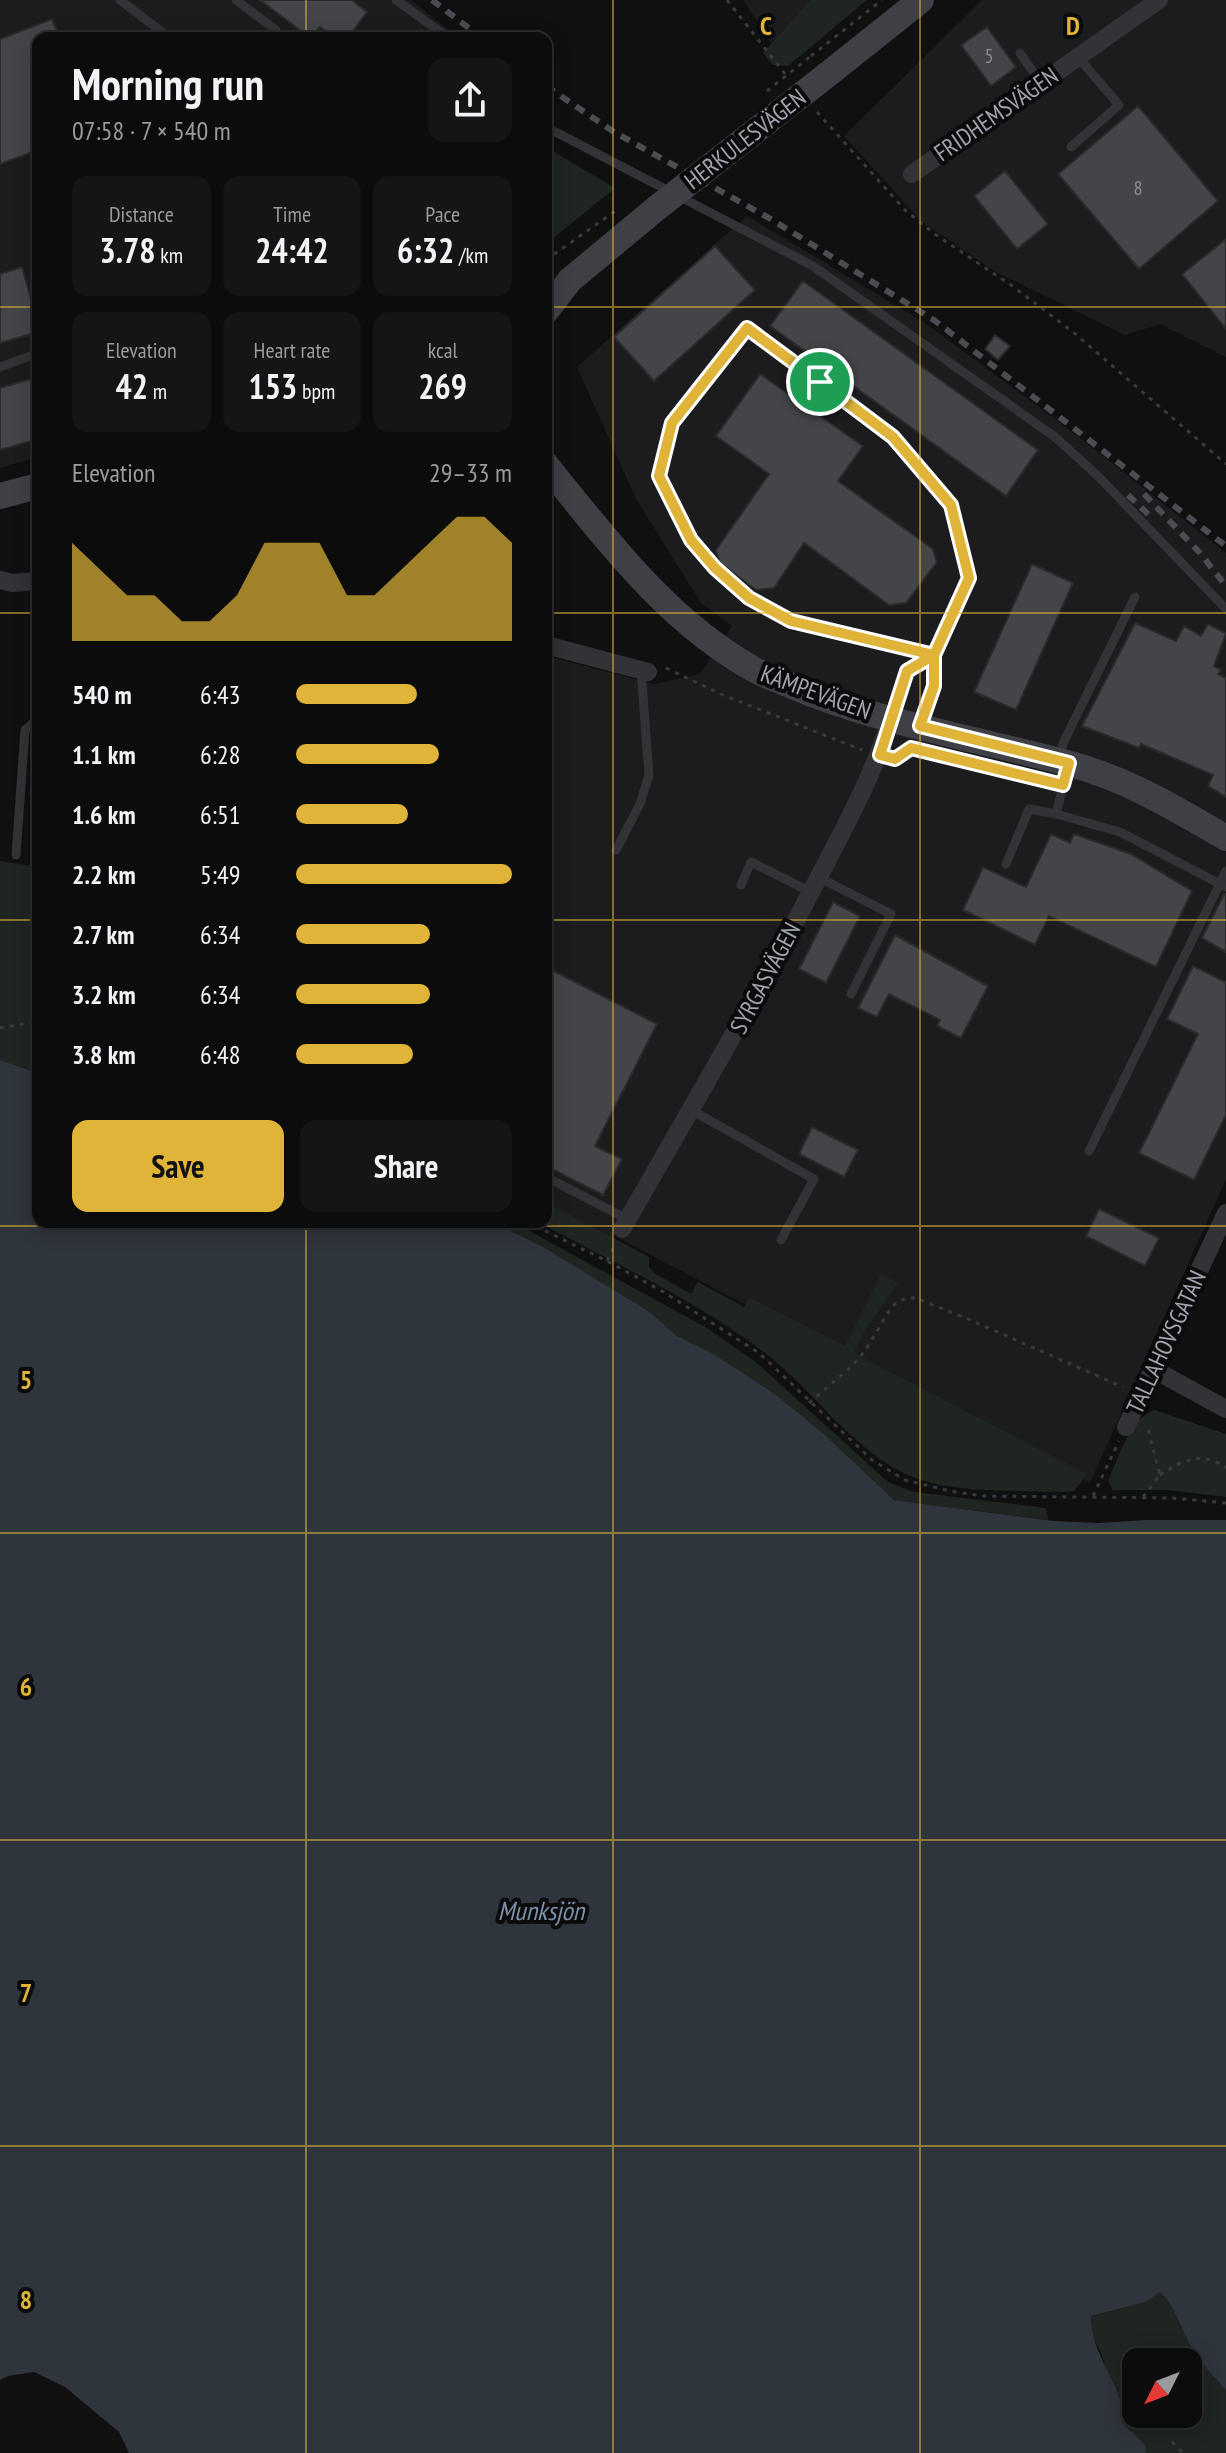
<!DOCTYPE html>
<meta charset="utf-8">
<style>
body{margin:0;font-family:"PT Sans Narrow",sans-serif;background:#151516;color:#f1f3f6;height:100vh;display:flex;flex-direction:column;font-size:30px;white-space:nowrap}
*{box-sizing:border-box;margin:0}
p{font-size:26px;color:#9a9b9d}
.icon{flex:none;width:44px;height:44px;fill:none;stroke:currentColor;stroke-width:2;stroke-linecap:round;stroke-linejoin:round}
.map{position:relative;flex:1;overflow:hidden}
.panel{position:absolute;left:32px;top:32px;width:520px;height:1196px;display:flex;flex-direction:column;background:#0c0c0d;border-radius:16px;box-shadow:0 4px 20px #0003,0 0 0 2px #2c2c2e}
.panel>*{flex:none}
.needle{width:52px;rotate:228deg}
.buttons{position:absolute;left:1122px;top:2348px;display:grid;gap:16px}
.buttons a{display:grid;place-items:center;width:80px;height:80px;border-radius:16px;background:#0c0c0d;box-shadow:0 4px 20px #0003,0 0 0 2px #2c2c2e;font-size:40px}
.pin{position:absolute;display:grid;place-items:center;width:68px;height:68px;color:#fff;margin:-34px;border:4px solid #fff;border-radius:50%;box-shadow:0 2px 8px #0007}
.round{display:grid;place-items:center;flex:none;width:84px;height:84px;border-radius:16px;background:#151516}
.overview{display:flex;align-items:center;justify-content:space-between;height:136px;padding:0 40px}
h1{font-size:44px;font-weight:700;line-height:60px}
.stats{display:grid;grid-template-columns:repeat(3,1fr);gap:12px;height:136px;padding:8px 40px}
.stats div{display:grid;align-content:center;border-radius:16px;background:#151516;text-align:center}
.stats b{font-size:34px;font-weight:700}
.stats small{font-size:22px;font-weight:400}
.stats p{font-size:22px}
.chart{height:224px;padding:16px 40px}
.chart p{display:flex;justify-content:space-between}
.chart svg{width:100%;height:144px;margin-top:8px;fill:#dfb439;opacity:.7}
.primary-button{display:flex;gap:16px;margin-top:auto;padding:16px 40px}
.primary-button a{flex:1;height:92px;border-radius:16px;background:#dfb439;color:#111;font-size:32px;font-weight:700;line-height:92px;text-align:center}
.primary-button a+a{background:#151516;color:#f1f3f6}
ul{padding:0 40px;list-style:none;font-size:26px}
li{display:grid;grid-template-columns:128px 96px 1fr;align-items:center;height:60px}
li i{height:20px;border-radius:10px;background:#dfb439}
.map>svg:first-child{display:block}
.built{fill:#1c1c1e}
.green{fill:#1f2520;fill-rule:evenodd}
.water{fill:#2f353c}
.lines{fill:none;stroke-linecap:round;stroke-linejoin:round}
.river{stroke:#2f353c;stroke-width:34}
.building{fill:#444549;stroke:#2a2a2d;stroke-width:2}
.path{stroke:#393a3e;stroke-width:3;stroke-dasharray:4 6;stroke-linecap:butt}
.lane{stroke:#333337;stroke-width:9}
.street{stroke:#333337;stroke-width:18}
.secondary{stroke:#3f4045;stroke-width:26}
.rail{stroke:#4c4d52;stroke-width:6;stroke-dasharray:10 8;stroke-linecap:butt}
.path-bridge{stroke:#393a3e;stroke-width:3;stroke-dasharray:4 6;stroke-linecap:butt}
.secondary-bridge{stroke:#3f4045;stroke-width:26}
.route-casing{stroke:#fff;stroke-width:16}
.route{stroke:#dfb439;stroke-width:10}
.grid{fill:none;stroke:#dfb439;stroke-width:2;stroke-opacity:0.55}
.labels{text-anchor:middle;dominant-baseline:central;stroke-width:8;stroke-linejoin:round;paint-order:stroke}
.number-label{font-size:20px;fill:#8a8d96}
.street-label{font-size:24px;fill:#a2a5b0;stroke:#0b0b0c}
.water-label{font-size:26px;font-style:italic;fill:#7c90a9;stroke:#0b0b0c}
.grid-label{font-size:26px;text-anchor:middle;font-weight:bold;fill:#dfb439;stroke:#0b0b0c;stroke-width:8;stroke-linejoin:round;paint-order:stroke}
</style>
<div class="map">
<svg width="1226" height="2453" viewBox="0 0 1226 2453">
<rect width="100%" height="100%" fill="#101011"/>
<path class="built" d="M 0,0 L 411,0 L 459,38 L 38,38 L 38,457 L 0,468 Z
M 743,0 L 810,0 L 772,44 Z
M 982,0 L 1226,0 L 1226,357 L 1160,324 L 1125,335 L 996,272 L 922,222 L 844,136 Z
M 747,216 L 925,323 L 1066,427 L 1226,553 L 1226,1179 L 1090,1483 L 886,1379 L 613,1235 L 604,1254 L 537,1222 L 546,1222 L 546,656 L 654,684 L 700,674 L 732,626 L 701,603 L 636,499 L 577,367 Z"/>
<path class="green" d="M 810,0 L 867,0 L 788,66 L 773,65 L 763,53 Z
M 546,147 L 615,188 L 546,244 Z
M 38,826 L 38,1073 L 0,1060 L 0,861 L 33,866 Z
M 546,1202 L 649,1257 L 649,1267 L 656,1274 L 691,1294 L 698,1282 L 744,1307 L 749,1297 L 845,1346 L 881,1274 L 898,1283 L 862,1334 L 854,1353 L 1087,1474 L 1074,1491 L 1065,1492 C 1019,1490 949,1494 908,1475 C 853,1451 812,1388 765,1353 C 696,1300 614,1263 538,1222 L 546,1222 Z
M 493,1222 L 513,1222 L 707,1328 L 757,1363 L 888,1482 L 914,1492 L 1046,1508 L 1048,1520 L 894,1500 L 823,1433 L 775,1394 L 712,1353 L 677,1336 L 650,1312 L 545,1248 Z
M 1155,1410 L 1226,1434 L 1226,1497 L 1169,1490 L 1113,1490 L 1108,1481 C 1118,1460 1130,1416 1155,1410 Z
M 1160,2292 C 1174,2305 1180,2326 1189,2343 C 1199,2361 1212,2375 1226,2390 L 1226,2453 L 1107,2453 L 1112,2437 L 1125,2418 L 1123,2402 L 1110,2381 L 1100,2350 L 1091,2334 L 1091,2316 L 1146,2302 ZM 1136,2362 L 1188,2362 L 1188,2414 L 1136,2414 Z"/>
<path class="water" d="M 0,1060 L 38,1073 L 38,1222 L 493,1222 L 545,1248 L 650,1312 L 677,1336 L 712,1353 L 775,1394 L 823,1433 L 894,1500 L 1054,1521 L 1098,1523 L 1147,1520 L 1226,1520 L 1226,2390 C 1212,2375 1199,2361 1189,2343 C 1180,2326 1174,2305 1160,2292 L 1146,2302 L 1091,2316 C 1090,2353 1121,2384 1125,2418 L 1112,2437 L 1107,2453 L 129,2453 L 119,2432 L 65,2387 L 34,2372 L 8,2376 L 0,2380 Z"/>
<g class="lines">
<path class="river" d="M 1112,2437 L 1129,2453"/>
</g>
<path class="building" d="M 260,0 L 352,0 L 367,12 L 348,38 L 335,38 L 320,27 L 310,38 Z
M 52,19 L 60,38 L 38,38 L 38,150 L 0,164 L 0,39 Z
M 987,27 L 1016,67 L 991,86 L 961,45 Z
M 1138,106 L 1218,201 L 1139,269 L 1058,174 Z
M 1005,171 L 1048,224 L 1017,249 L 974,196 Z
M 1226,239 L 1226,329 L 1182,274 Z
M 715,246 L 755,290 L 654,381 L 614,337 Z
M 22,267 L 38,323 L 38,332 L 0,343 L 0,274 Z
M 803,281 L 1038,450 L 1006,496 L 770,326 Z
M 995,335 L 1010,346 L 998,360 L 985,349 Z
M 760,374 L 863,446 L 838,481 L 933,549 L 937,562 L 906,603 L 889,605 L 804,543 L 774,588 L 756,590 L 720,563 L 716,550 L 769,474 L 716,436 Z
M 38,377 L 38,439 L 0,450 L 0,388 Z
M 1032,564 L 1073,583 L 1016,710 L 974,692 Z
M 1135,623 L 1176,641 L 1184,626 L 1201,636 L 1208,624 L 1226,633 L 1214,666 L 1221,670 L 1218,674 L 1226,678 L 1226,797 L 1208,786 L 1213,775 L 1141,744 L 1139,748 L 1082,726 Z
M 1051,834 L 1070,843 L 1074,834 L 1131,854 L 1192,891 L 1156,967 L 1049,916 L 1035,945 L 963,910 L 983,867 L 1026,887 Z
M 1224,894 L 1226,894 L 1226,952 L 1202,938 Z
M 833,902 L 860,916 L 826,983 L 799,969 Z
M 895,935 L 988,986 L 961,1038 L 937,1026 L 940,1020 L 889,994 L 877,1017 L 858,1008 Z
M 1193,966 L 1226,982 L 1226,1115 L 1194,1180 L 1139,1153 L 1198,1034 L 1167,1019 Z
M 546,967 L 657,1024 L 595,1146 L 622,1159 L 603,1195 L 546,1166 Z
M 812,1127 L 858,1150 L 844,1177 L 799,1154 Z
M 1099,1209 L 1159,1238 L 1145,1266 L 1086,1236 Z"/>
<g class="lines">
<path class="path" d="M 727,0 L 789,79
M 811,56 L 882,0
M 817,112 L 905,210 L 936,235 L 1011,285 L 1073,332 L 1226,464
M 546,260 L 618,209
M 666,668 L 723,695 L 862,750
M 899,755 L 913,749
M 0,1028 L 38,1021
M 527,1222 L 607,1261 L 662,1291 L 759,1353 L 872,1460 L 905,1480 L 950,1491 L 982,1496 L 1172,1498 L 1226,1503
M 607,1261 L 614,1246
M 809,1403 L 851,1367 L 865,1351 L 892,1306 L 906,1298 L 916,1298 L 968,1319 L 1123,1387
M 1160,1475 C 1183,1459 1203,1451 1226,1468
M 1093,1496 L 1119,1441
M 1143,1497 L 1160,1475 L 1147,1426
M 1172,2442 L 1183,2453"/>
<path class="lane" d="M 120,0 L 170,38
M 236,0 L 276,30 L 277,36 L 271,38
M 396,0 L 449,38
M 1020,53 L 1040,82
M 546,127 L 813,266 L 1055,437 L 1097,475 L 1226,609
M 1071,147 L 1119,105 L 1077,56
M 0,367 L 38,353
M 38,704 L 38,713
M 892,718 L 907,671 L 934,655
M 921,725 L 934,686 L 934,655 L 969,578 L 951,505 L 893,437 L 747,328 L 672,423 L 659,476 L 691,540 L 715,568 L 749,598 L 791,621 L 934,655
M 1059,758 L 1064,741 L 1135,597
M 1068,767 L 1056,814 L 1120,832 L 1226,887
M 616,850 L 640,804 L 649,775 L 641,670
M 16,855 L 25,730 L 38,719
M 1006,864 L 1029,809 L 1056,814
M 818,877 L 891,914 L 851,994
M 741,885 L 751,862 L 811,892
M 691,1110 L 814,1179 L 781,1240
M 1089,1151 L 1226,871
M 546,1177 L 627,1219"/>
<path class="street" d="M 912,174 L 1159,0
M 0,580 L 12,583 L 38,581
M 546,645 L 648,672
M 622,1229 C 687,1116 752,1005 812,890 C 841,834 872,779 891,719
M 1153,1369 L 1226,1409
M 1126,1427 L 1226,1213"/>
<path class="secondary" d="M 827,75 L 921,0
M 546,311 L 570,280 L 658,207
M 546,465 C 608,541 666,620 753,669 C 765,676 779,680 792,686 C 880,723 975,738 1067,763 C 1125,778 1175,808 1226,838
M 0,496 L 38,486"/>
<path class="rail" d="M 432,0 L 482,38
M 546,86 L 614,132 L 769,218 L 934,320 L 1226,546
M 1144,494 L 1200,553 L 1226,586
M 1128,495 L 1150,516"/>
<path class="path-bridge" d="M 767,91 L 811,56"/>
<path class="secondary-bridge" d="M 658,207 L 827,75"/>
</g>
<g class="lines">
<g class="route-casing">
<path id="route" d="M 820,382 L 893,437 L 951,505 L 969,578 L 934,655 L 907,671 L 880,755 L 895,759 L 911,748 L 1063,785 L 1069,763 L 920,726 L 934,686 L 934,655 L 791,621 L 749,598 L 715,568 L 691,540 L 659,476 L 672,423 L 747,328 L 820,382"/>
</g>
<use href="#route" class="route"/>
</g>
<path class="grid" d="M 306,0 L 306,38M 613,0 L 613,2453M 920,0 L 920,2453M 0,307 L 38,307M 546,307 L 1226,307M 0,613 L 38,613M 546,613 L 1226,613M 0,920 L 38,920M 546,920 L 1226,920M 306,1222 L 306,2453M 0,1226 L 1226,1226M 0,1533 L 1226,1533M 0,1840 L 1226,1840M 0,2146 L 1226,2146"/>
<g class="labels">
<g class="number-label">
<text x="989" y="56">5</text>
<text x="1138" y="188">8</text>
</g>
<g class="street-label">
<text transform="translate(996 114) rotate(-35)">FRIDHEMSVÄGEN</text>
<text transform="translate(745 139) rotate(-38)">HERKULESVÄGEN</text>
<text transform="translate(816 692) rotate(20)">KÄMPEVÄGEN</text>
<text transform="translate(765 978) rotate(-62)">SYRGASVÄGEN</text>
<text transform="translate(1166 1342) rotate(-65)">TALLAHOVSGATAN</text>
</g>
<g class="water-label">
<text x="541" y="1910">Munksjön</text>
</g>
</g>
<g class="grid-label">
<text x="766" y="35">C</text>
<text x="1073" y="35">D</text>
<text x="26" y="1389">5</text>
<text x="26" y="1696">6</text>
<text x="26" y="2002">7</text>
<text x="26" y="2309">8</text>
</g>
</svg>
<div class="buttons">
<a><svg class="needle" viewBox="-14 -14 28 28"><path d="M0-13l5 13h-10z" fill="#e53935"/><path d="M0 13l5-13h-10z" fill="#9a9b9d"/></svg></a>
</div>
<div class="pin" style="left:820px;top:382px;background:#1e9e55"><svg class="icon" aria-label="arrive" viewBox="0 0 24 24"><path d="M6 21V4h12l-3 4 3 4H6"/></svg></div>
<section class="panel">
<div class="overview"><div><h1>Morning run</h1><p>07:58 · 7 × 540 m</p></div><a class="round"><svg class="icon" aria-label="share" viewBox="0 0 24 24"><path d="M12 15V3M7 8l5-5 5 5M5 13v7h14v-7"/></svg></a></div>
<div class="stats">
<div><p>Distance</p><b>3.78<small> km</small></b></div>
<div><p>Time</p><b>24:42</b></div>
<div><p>Pace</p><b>6:32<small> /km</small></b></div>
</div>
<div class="stats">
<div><p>Elevation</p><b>42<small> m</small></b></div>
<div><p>Heart rate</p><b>153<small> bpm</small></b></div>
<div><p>kcal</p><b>269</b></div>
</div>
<div class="chart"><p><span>Elevation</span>29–33 m</p>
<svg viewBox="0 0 160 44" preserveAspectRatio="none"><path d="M0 44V14L10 22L20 30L30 30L40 38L50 38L60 30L70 14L80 14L90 14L100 30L110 30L120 22L130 14L140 6L150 6L160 14V44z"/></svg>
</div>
<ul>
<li><b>540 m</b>6:43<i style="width:56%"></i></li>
<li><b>1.1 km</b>6:28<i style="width:66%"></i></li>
<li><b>1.6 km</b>6:51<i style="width:52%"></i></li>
<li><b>2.2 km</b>5:49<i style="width:100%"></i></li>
<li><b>2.7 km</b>6:34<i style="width:62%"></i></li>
<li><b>3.2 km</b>6:34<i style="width:62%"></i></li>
<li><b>3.8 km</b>6:48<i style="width:54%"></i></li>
</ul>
<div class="primary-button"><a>Save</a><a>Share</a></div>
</section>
</div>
